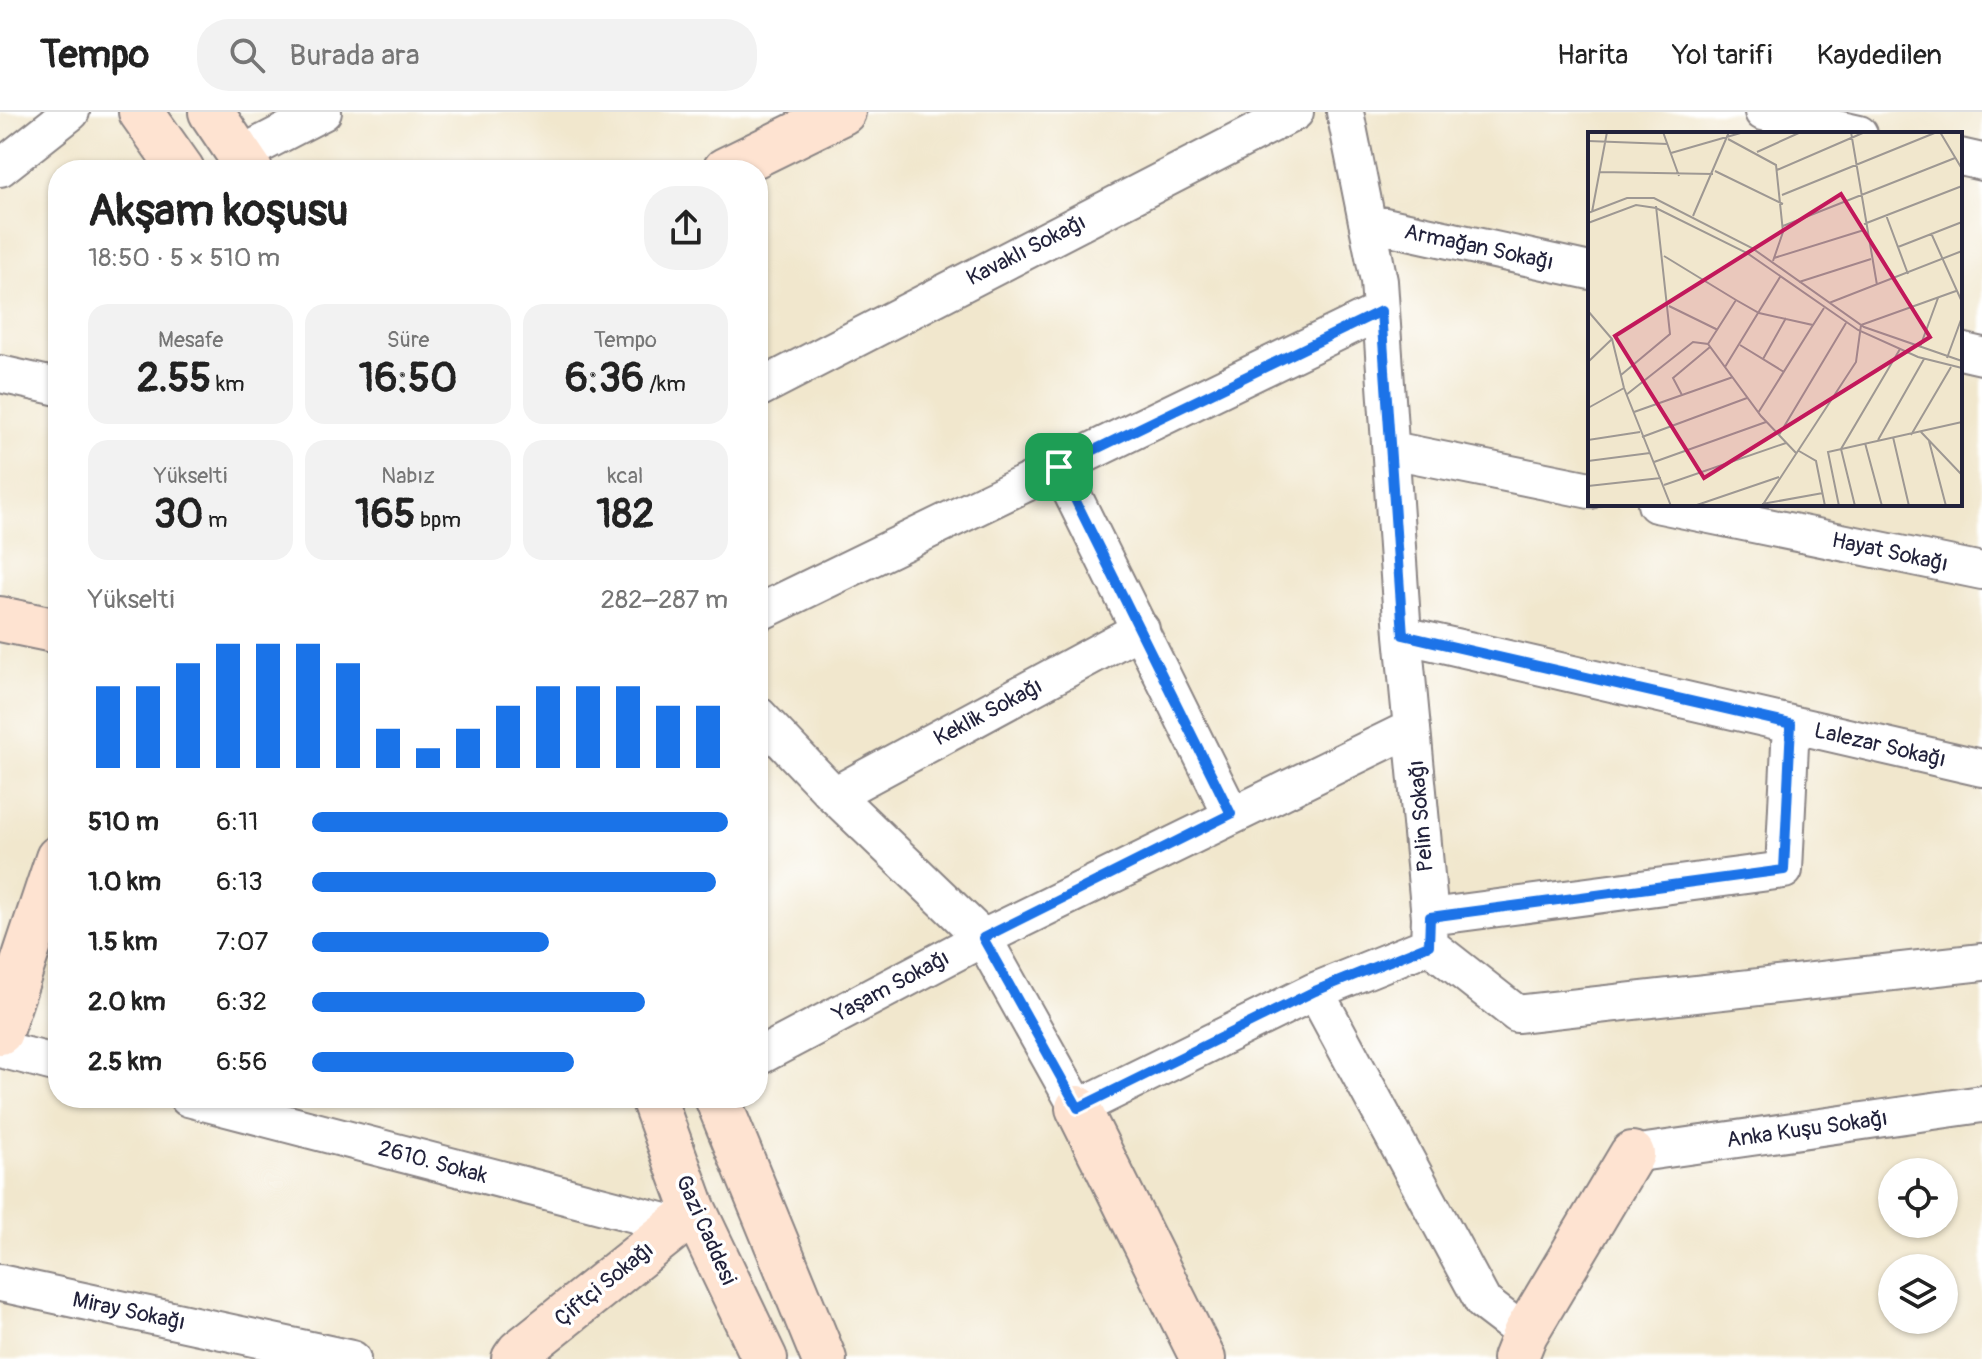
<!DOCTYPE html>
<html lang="tr">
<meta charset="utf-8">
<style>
body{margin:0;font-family:Pangolin,sans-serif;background:#f2f2f2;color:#222;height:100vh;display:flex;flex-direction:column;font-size:30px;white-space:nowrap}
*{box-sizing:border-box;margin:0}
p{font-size:26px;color:#767676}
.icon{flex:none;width:44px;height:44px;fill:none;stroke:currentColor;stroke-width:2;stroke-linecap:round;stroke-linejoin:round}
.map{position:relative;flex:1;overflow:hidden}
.sheet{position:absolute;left:48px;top:48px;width:720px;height:948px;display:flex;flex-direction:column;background:#fff;border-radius:32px;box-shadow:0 2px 6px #0004}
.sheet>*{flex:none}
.tools{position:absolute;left:1878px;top:1046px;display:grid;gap:16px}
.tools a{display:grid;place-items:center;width:80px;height:80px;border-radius:50%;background:#fff;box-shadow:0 2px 6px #0004;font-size:40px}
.pin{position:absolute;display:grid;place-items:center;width:68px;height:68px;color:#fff;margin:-34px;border-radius:16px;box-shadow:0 4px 12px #0006}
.round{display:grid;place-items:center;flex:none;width:84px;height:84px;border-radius:32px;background:#f2f2f2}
.overview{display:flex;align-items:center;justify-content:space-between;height:136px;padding:0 40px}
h1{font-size:44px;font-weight:700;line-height:60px}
.metrics{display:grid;grid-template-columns:repeat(3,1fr);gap:12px;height:136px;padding:8px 40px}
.metrics div{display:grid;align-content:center;border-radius:20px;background:#f2f2f2;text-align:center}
.metrics b{font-size:40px;font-weight:700}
.metrics small{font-size:22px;font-weight:400}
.metrics p{font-size:22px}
.chart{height:224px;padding:16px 40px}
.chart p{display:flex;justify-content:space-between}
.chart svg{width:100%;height:144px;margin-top:8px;stroke:#1a73e8;stroke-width:6}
ul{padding:0 40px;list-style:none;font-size:26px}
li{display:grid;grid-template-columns:128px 96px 1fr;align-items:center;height:60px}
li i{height:20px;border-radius:10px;background:#1a73e8}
header{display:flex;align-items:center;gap:48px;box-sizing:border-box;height:112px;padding:0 40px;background:#fff;border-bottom:2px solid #e0e0e0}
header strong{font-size:38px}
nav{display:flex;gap:44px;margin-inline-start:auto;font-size:28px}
.search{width:560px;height:72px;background:#f2f2f2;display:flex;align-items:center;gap:20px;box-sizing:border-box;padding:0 28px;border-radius:32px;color:#767676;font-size:30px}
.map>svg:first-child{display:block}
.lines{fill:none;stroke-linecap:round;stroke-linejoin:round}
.street-casing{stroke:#8a8484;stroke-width:40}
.secondary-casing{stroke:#8a8484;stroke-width:48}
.street{stroke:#fff;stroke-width:36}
.secondary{stroke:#fee3d1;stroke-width:44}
.route-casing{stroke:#fff;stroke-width:16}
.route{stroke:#1a73e8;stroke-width:10}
.labels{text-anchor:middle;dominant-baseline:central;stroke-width:7;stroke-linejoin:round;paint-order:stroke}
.street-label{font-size:22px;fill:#22223b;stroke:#fff}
.inset-road{fill:none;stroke:#9e9893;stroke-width:2}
.view{fill:#c2185b;fill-opacity:0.15;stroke:#c2185b;stroke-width:4}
.inset-edge{fill:none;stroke:#22223b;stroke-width:4}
</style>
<header>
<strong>Tempo</strong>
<div class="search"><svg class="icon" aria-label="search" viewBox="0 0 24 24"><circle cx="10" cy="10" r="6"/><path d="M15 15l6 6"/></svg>Burada ara</div>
<nav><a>Harita</a><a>Yol tarifi</a><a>Kaydedilen</a></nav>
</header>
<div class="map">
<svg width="1982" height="1247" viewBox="0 0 1982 1247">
<rect width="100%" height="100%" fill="#fff"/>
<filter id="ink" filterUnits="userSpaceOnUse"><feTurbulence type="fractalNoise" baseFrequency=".0125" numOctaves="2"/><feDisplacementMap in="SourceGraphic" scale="16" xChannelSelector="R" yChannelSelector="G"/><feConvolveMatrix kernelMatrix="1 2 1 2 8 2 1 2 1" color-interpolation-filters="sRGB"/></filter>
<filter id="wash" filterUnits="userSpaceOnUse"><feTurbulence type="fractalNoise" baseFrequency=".006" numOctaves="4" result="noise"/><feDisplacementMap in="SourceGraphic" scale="32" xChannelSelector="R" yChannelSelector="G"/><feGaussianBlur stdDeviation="1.8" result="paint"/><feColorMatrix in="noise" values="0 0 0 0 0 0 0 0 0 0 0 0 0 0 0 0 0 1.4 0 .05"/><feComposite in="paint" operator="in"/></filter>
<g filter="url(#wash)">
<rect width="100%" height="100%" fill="#f1e7cd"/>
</g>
<g filter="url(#ink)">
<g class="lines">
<g class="street-casing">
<path id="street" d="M 1345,0 L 1379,169 L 1403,523 L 1430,805 L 1429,833 L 1517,902 L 1982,850
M 1763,0 L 1859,22
M 240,43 L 323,0
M 1960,45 L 1982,50
M 0,56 L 71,0
M 1367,110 L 1590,159
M 1960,239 L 1982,244
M 0,262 L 58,275
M 758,277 L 1295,0
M 1392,338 L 1590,378
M 1059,355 L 1231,702
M 1656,392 L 1982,459
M 758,501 L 1381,199
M 1403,523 L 1982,656
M 758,603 L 834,683 L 983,826 L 1078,996 L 1315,879 L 1429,833
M 834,683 L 1141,517
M 1430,805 L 1784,758 L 1791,612
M 1315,879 L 1483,1190 L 1525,1222
M 0,937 L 58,952
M 758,945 L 983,826 L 1412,616
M 188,986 L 677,1113
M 1632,1042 L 1982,992
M 0,1171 L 352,1247"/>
</g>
<g class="secondary-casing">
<path id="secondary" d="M 141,0 L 182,58
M 211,0 L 250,58
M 725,58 L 843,0
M 0,507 L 58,519
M 0,920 L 58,746
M 653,986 L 693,1096 L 765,1247
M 717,986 L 824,1247
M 1078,996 L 1203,1247
M 514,1247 L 519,1240 L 685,1107 L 693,1096
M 1515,1247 L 1525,1222 L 1632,1042"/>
</g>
<use href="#street" class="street"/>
<use href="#secondary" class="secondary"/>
</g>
</g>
<g class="lines" filter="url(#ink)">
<g class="route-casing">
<path id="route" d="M 1381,199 L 1403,523 L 1791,612 L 1784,758 L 1430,805 L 1429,833 L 1315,879 L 1078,996 L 983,826 L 1231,702 L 1059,355 Z"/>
</g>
<use href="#route" class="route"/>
</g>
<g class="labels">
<g class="street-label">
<text transform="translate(1479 135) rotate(12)">Armağan Sokağı</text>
<text transform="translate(1026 138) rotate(-27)">Kavaklı Sokağı</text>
<text transform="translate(1890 440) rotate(12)">Hayat Sokağı</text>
<text transform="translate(988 600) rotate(-28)">Keklik Sokağı</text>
<text transform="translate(1880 633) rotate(13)">Lalezar Sokağı</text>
<text transform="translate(1421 704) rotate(-95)">Pelin Sokağı</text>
<text transform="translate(891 874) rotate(-28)">Yaşam Sokağı</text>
<text transform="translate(1807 1017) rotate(-8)">Anka Kuşu Sokağı</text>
<text transform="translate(433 1050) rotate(15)">2610. Sokak</text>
<text transform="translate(706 1118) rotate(66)">Gazi Caddesi</text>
<text transform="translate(604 1172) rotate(-39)">Çiftçi Sokağı</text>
<text transform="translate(129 1199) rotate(12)">Miray Sokağı</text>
</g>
</g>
<g transform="translate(1588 20)">
<rect width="374" height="374" fill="#f1e7cd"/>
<path class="inset-road" d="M 75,0 L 91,44M 263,0 L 289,153M 352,0 L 374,37M 140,7 L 188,33 L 195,100 L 185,129M 0,9 L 80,12M 169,20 L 213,0M 83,21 L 156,0M 189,38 L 277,0M 127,39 L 195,72M 12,40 L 125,42M 194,63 L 349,0M 4,80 L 19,0M 0,81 L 39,66 L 66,66 L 164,116 L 276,195 L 374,229M 298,83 L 320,142M 105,84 L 141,0M 0,91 L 48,73 L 68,76 L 159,121 L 270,198 L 330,225 L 374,236M 276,92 L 374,54M 195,94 L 367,26M 343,101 L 374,170M 310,115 L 374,90M 76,124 L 148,168M 186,126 L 276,98M 211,150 L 283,127M 241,171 L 374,119M 81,174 L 130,198M 0,179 L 24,207 L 36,256 L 83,374M 120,212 L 148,168 L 171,181 L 225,193 L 236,176M 152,213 L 196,240M 332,215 L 350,166M 359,226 L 374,185M 175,227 L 198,186M 0,230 L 24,207M 137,235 L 192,145M 33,243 L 82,202 L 68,74M 38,263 L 105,210 L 120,212 L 173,284 L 209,322M 94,263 L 85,246 L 122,215M 0,276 L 36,256M 46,280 L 145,245M 170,281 L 225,193M 333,300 L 374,343M 191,303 L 258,191M 323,303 L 363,235M 54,305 L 159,266M 305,305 L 321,374M 0,308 L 52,300M 290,308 L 336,227M 341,309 L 358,374M 277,311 L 294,374M 211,319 L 228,329 L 237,374M 0,329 L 62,321M 66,330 L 178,290M 76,353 L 198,311M 0,354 L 73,346M 174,372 L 235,361M 106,374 L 191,345M 174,374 L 268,230 L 273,193 L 368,159M 251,374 L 240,320 L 374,290M 267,374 L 253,317 L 312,217"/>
<path class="view" d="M 253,62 L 342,205 L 116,346 L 27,204 Z"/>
<rect width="374" height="374" class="inset-edge"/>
</g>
</svg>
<div class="tools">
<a><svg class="icon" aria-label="locate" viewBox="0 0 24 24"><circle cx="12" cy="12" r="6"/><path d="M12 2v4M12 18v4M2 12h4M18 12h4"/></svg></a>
<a><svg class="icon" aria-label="layers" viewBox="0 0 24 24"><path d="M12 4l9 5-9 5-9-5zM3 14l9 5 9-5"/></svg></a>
</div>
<div class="pin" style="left:1059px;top:355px;background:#1e9e55"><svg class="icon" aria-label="arrive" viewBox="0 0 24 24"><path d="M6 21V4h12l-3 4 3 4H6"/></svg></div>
<section class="sheet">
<div class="overview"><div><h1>Akşam koşusu</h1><p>18:50 · 5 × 510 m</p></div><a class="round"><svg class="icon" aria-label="share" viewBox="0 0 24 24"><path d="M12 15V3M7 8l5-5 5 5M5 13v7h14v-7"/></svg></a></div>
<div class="metrics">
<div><p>Mesafe</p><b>2.55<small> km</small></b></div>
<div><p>Süre</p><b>16:50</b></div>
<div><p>Tempo</p><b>6:36<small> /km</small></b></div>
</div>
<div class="metrics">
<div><p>Yükselti</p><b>30<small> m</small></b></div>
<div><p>Nabız</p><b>165<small> bpm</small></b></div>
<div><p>kcal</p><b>182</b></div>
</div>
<div class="chart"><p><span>Yükselti</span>282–287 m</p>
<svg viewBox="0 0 160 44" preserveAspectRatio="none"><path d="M5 44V19M15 44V19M25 44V12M35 44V6M45 44V6M55 44V6M65 44V12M75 44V32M85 44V38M95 44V32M105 44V25M115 44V19M125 44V19M135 44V19M145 44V25M155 44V25"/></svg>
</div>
<ul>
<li><b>510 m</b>6:11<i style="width:100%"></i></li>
<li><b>1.0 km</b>6:13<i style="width:97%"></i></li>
<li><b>1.5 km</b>7:07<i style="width:57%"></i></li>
<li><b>2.0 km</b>6:32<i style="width:80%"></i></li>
<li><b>2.5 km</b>6:56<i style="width:63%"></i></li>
</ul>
</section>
</div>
